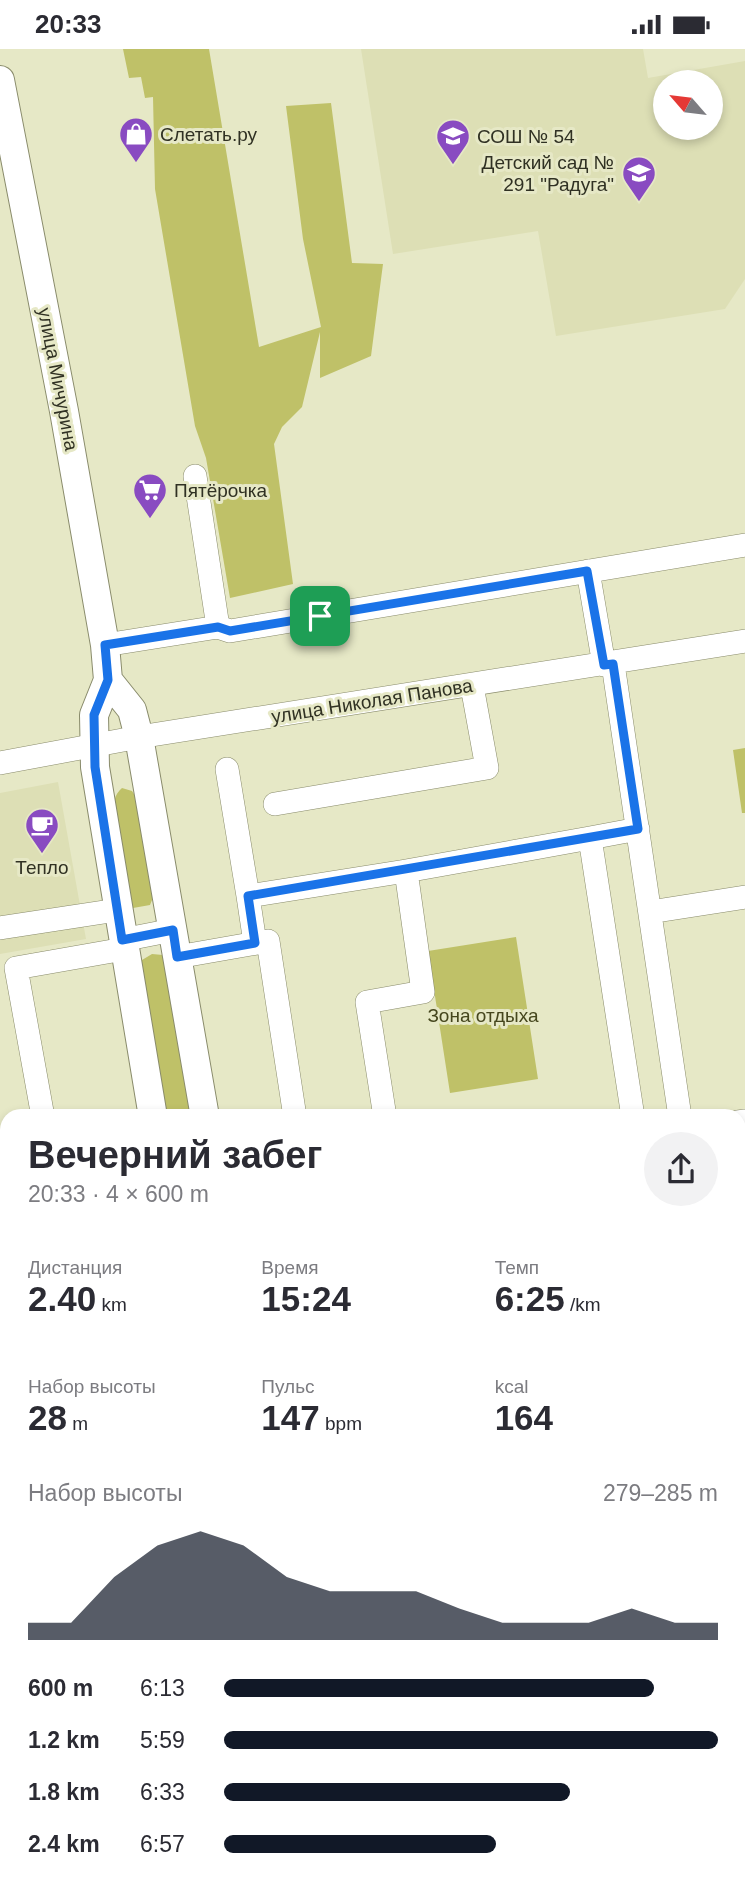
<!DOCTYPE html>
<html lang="ru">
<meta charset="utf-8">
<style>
body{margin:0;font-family:Arial,sans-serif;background:#f2f2f3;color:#2b2b33;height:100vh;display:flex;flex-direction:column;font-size:26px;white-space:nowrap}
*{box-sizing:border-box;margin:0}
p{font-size:23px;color:#7c7c81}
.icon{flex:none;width:38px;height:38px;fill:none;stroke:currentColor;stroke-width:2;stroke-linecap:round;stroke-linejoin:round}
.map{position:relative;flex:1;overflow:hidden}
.details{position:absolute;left:0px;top:1060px;width:746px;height:779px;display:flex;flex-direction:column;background:#fff;border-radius:21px 21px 0 0;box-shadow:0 4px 10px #0003}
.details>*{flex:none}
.needle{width:46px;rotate:298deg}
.tools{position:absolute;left:653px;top:21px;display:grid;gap:14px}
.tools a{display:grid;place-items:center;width:70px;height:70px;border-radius:50%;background:#fff;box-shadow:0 4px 10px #0003;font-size:35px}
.pin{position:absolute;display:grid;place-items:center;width:60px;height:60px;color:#fff;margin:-30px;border-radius:14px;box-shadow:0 4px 10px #0006}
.round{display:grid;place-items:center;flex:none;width:74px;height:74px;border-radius:37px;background:#f2f2f3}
.summary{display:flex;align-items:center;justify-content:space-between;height:119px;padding:0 28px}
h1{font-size:38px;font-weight:600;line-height:52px}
.stats{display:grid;grid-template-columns:repeat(3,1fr);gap:10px;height:119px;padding:7px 28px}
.stats div{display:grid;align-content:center}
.stats b{font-size:35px;font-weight:600}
.stats small{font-size:19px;font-weight:400}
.stats p{font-size:19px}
.chart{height:196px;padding:14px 28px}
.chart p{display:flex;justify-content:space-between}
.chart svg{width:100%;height:126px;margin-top:7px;fill:#111827;opacity:.7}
ul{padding:0 28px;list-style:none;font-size:23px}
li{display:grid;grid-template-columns:112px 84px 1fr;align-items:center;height:52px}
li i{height:18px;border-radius:9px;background:#111827}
.status{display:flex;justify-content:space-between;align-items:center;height:49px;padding:0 35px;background:#fff;direction:ltr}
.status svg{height:19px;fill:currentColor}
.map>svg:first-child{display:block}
.built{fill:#dddfb5;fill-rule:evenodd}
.green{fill:#bfc168}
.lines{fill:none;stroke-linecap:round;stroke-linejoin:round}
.minor-casing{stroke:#898b6b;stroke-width:24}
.major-casing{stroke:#898b6b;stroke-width:30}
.minor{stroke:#fff;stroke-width:23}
.major{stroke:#fff;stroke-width:28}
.route-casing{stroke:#fff;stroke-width:14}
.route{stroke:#1a73e8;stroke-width:9}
.labels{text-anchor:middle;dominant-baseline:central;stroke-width:6;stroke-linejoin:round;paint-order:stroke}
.poi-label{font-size:19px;fill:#303123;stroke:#e6e8c6;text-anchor:start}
.street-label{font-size:19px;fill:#303123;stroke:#e6e8c6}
.park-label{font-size:19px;fill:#45461d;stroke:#e6e8c6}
</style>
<div class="status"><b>20:33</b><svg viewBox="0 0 49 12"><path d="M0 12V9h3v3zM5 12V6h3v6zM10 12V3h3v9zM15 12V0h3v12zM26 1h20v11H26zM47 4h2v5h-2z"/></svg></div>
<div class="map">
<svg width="745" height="1839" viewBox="0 0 745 1839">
<rect width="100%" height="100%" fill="#e6e8c6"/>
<path class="built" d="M 361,0 L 643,0 L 648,29 L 745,12 L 745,230 L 725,260 L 556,287 L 538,182 L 393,205 ZM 710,33 L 710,79 L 665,79 L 665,33 Z
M 58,733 L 86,890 L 0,905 L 0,744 Z
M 745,1592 L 745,1839 L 378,1839 L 377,1832 L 738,1832 L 738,1593 Z"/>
<path class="green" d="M 123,0 L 209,0 L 259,298 L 321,278 L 303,190 L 286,57 L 331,54 L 352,214 L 383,215 L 371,307 L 320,329 L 320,283 L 302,358 L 282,378 L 274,395 L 293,535 L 230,549 L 206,409 L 195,377 L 155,140 L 153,48 L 145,49 L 141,28 L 129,29 Z
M 745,699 L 745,764 L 742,764 L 733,701 Z
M 122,739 L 132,742 L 138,751 L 154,846 L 150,856 L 133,859 L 125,850 C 121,824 100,756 122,739 Z
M 516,888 L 538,1030 L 450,1044 L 428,902 Z
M 152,905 L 163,906 L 196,1067 L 164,1067 L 137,924 L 142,911 Z
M 745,1683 L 745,1794 L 738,1796 L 738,1684 Z
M 382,1832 L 594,1832 L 595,1839 L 384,1839 Z"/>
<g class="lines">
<g class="minor-casing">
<path id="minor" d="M 195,427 L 218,578
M 588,522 L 604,616
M 105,596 L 218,578 L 230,582 L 745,496
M 613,615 L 680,1068
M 0,714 L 139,688 L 745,592
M 227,720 L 248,847
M 275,755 L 487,719 L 472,637
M 650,863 L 745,848
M 0,879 L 117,861
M 122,891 L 173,881
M 255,894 L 248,847 L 406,822
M 177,908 L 268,892 L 295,1068
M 43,1068 L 16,919 L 124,900
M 385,1068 L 367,953 L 423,943 L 406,822 L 590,789
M 633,1068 L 590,789 L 638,780
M 738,1073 L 745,1072
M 738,1394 L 745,1393
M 738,1602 L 745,1601
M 738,1706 L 745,1705
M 738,1805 L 745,1803
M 731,1832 L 732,1839
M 391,1839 L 434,1832"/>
</g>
<g class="major-casing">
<path id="major" d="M 0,31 L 64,362 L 105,596 L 108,631 L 94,666 L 95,718 L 153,1068
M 108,631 L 132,661 L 139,688 L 205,1068
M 738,1296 L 745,1295
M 0,1414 L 7,1413
M 300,1832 L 301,1839"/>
</g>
<use href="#minor" class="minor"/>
<use href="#major" class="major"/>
</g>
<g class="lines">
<g class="route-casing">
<path id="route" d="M 587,522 L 604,616 L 613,615 L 638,780 L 248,847 L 255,894 L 177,908 L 173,881 L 122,891 L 95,718 L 94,666 L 108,631 L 105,596 L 218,578 L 230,582 Z"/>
</g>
<use href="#route" class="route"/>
</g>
<defs>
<g id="shop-pin" transform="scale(1.75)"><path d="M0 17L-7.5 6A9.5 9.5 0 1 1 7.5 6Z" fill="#894bc1" stroke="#e6e8c6"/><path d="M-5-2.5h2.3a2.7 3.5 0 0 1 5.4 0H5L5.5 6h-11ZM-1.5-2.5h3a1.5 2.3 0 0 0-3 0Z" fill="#fff"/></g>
<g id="school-pin" transform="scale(1.75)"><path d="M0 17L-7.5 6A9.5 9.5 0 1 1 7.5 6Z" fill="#894bc1" stroke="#e6e8c6"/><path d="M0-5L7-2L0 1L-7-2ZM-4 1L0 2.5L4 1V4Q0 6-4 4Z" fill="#fff"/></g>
<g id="supermarket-pin" transform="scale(1.75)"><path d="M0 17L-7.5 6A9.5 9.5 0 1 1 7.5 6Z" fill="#894bc1" stroke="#e6e8c6"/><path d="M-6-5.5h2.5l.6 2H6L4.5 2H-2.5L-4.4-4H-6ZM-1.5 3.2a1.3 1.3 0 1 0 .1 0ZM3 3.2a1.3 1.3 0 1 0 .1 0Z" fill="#fff"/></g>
<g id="cafe-pin" transform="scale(1.75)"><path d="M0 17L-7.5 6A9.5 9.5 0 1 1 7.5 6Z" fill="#894bc1" stroke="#e6e8c6"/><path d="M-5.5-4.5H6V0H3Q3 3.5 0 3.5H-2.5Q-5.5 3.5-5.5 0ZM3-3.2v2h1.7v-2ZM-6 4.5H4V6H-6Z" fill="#fff"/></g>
</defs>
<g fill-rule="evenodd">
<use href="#shop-pin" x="136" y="85"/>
<use href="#school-pin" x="453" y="87"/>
<use href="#school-pin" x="639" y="124"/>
<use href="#supermarket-pin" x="150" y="441"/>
<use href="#cafe-pin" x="42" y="776"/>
</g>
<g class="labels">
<g class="poi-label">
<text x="160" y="85">Слетать.ру</text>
<text x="477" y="87">СОШ № 54</text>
<text x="614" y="113" text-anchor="end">Детский сад №<tspan x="614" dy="22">291 "Радуга"</tspan></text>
<text x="174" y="441">Пятёрочка</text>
<text x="42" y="818" text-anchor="middle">Тепло</text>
</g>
<g class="street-label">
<text transform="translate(58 330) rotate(79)">улица Мичурина</text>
<text transform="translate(372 652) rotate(-9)">улица Николая Панова</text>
</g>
<g class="park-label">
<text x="483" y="966">Зона отдыха</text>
</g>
</g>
</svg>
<div class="tools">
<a><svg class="needle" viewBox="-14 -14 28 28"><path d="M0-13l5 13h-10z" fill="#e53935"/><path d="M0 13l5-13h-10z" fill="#7c7c81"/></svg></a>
</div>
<div class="pin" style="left:320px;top:567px;background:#1e9e55"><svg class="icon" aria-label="arrive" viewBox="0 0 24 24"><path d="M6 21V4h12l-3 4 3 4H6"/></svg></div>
<section class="details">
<div class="summary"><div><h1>Вечерний забег</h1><p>20:33 · 4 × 600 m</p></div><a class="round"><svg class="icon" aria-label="share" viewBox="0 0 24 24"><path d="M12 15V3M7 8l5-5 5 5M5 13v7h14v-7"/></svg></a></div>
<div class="stats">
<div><p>Дистанция</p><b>2.40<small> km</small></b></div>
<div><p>Время</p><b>15:24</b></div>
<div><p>Темп</p><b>6:25<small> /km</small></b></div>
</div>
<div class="stats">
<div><p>Набор высоты</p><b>28<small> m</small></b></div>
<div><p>Пульс</p><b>147<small> bpm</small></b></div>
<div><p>kcal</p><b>164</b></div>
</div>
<div class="chart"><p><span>Набор высоты</span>279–285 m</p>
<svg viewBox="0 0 160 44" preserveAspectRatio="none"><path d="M0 44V38L10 38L20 22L30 11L40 6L50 11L60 22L70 27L80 27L90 27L100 33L110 38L120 38L130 38L140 33L150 38L160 38V44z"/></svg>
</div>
<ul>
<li><b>600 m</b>6:13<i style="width:87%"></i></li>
<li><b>1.2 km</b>5:59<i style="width:100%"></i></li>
<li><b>1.8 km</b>6:33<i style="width:70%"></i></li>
<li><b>2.4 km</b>6:57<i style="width:55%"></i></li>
</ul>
</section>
</div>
